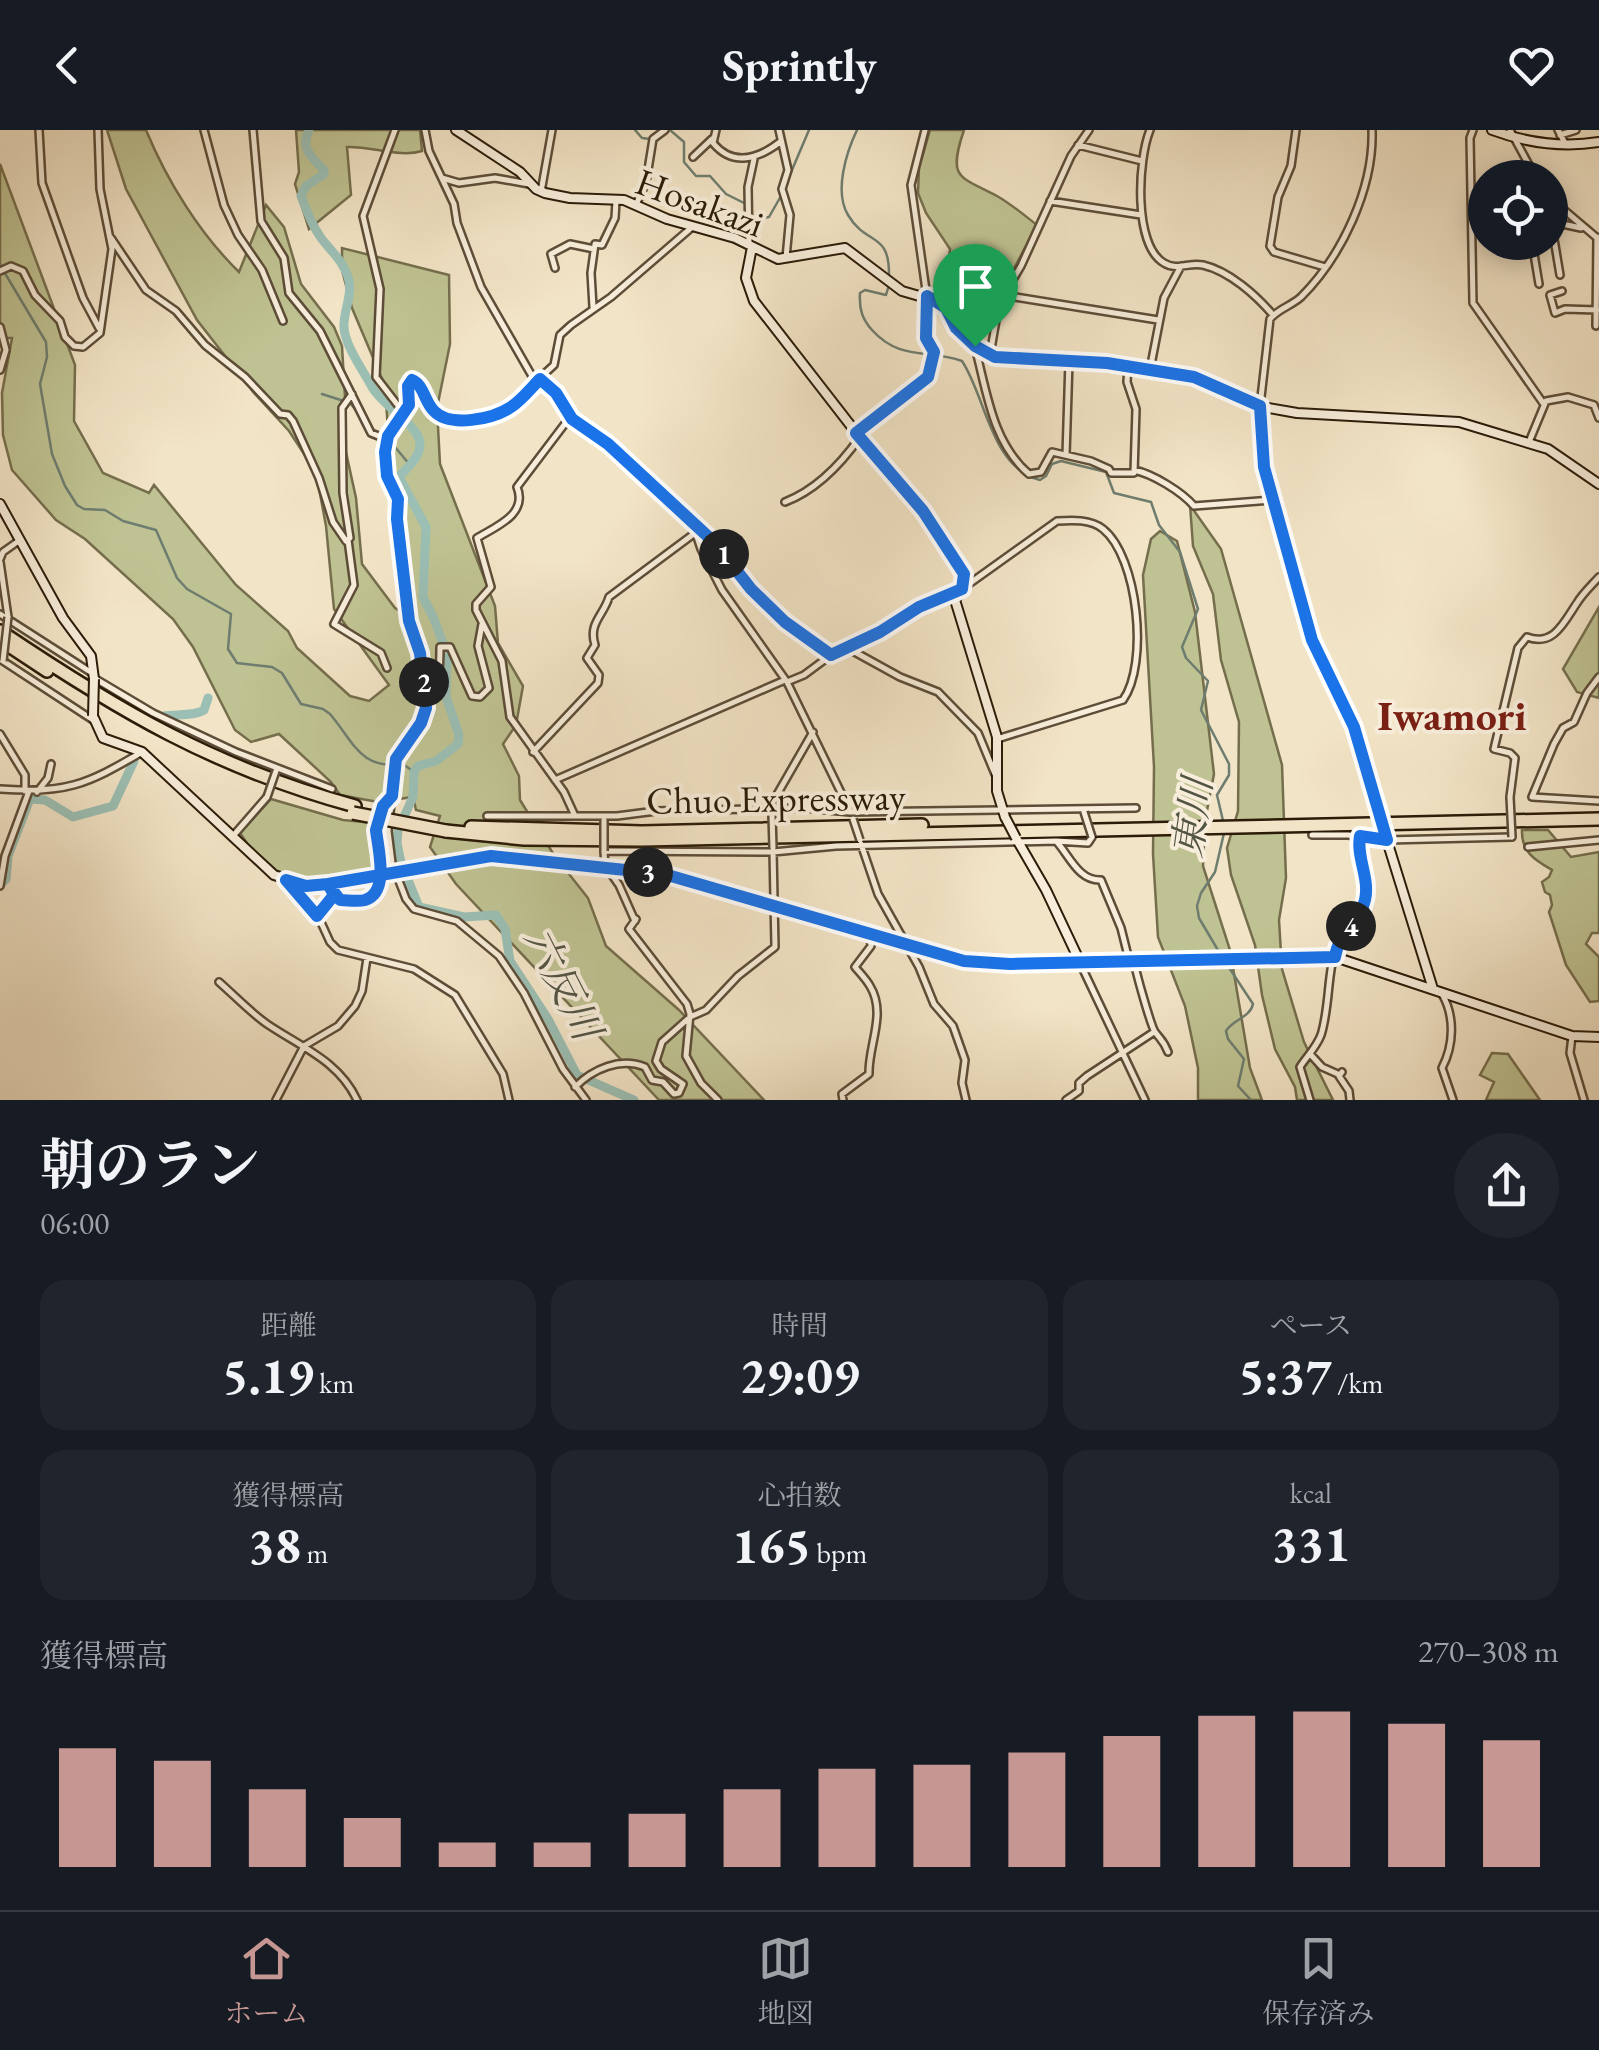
<!DOCTYPE html>
<html lang="ja">
<meta charset="utf-8">
<style>
body{margin:0;font-family:"EB Garamond","Noto Serif JP",serif;background:#20242c;color:#f1f3f6;height:100vh;display:flex;flex-direction:column;font-size:38px;white-space:nowrap}
*{box-sizing:border-box;margin:0}
p{font-size:32px;color:#9ea1a6}
.icon{flex:none;width:55px;height:55px;fill:none;stroke:currentColor;stroke-width:2;stroke-linecap:round;stroke-linejoin:round}
.map{position:relative;height:970px;overflow:hidden}
.side{display:flex;flex-direction:column;background:#171b24;flex:1}
.side>*{flex:none}
.tools{position:absolute;left:1468px;top:30px;display:grid;gap:20px}
.tools a{display:grid;place-items:center;width:100px;height:100px;border-radius:50%;background:#171b24;box-shadow:0 5px 25px #0003;font-size:50px}
.pin{position:absolute;display:grid;place-items:center;width:85px;height:85px;color:#fff;margin:-102px -42px;border-radius:50% 50% 50% 0;rotate:-45deg;box-shadow:0 0 10px #0007}
.pin .icon{rotate:45deg}
.km{position:absolute;width:50px;height:50px;margin:-25px;border-radius:50%;background:#222;color:#fff;font-size:28px;line-height:50px;text-align:center}
.round{display:grid;place-items:center;flex:none;width:105px;height:105px;border-radius:52px;background:#20242c}
.headline{display:flex;align-items:center;justify-content:space-between;height:170px;padding:0 40px}
h1{font-size:55px;font-weight:700;line-height:75px}
.stats{display:grid;grid-template-columns:repeat(3,1fr);gap:15px;height:170px;padding:10px 40px}
.stats div{display:grid;align-content:center;border-radius:25px;background:#20242c;text-align:center}
.stats b{font-size:50px;font-weight:700}
.stats small{font-size:28px;font-weight:400}
.stats p{font-size:28px}
.chart{height:280px;padding:20px 40px}
.chart p{display:flex;justify-content:space-between}
.chart svg{width:100%;height:180px;margin-top:10px;stroke:#c59692;stroke-width:6}
header{display:flex;justify-content:space-between;align-items:center;height:130px;padding:0 40px;background:#171b24;font-size:45px;font-weight:700}
.tab-bar{display:flex;justify-content:space-around;align-items:center;height:140px;border-top:2px solid #363941;background:#171b24;font-size:28px;color:#9ea1a6}
.tab-bar a{display:grid;justify-items:center;gap:5px}
.tab-bar .selected{color:#c59692}
.map>svg:first-child{display:block}
.green{fill:#bfc292;stroke:#756e4d;stroke-width:2.5}
.lines{fill:none;stroke-linecap:round;stroke-linejoin:round}
.stream{stroke:#6e7d6f;stroke-width:2.5}
.river{stroke:#9bbfb4;stroke-width:9}
.street-casing{stroke:#5d4d38;stroke-width:10}
.secondary-casing{stroke:#2b1b08;stroke-width:12}
.highway-casing{stroke:#2b1b08;stroke-width:16}
.street{stroke:#f7edda;stroke-width:5}
.secondary{stroke:#f7edda;stroke-width:8}
.highway{stroke:#f2e4c6;stroke-width:11}
.street-bridge-casing{stroke:#5d4d38;stroke-width:10;stroke-linecap:butt}
.secondary-bridge-casing{stroke:#2b1b08;stroke-width:12;stroke-linecap:butt}
.highway-bridge-casing{stroke:#2b1b08;stroke-width:16;stroke-linecap:butt}
.street-bridge{stroke:#f7edda;stroke-width:5}
.secondary-bridge{stroke:#f7edda;stroke-width:8}
.highway-bridge{stroke:#f2e4c6;stroke-width:11}
.route-casing{stroke:#fff;stroke-width:20}
.route{stroke:#1a73e8;stroke-width:12}
.labels{text-anchor:middle;dominant-baseline:central;stroke-width:8;stroke-linejoin:round;paint-order:stroke}
.street-label{font-size:38px;fill:#2b1b08;stroke:#f7edda}
.water-label{font-size:40px;font-style:italic;fill:#525444;stroke:#f7edda}
.quarter-label{font-size:42px;font-weight:bold;fill:#7a1f14;stroke:#f7edda}
</style>
<header><svg class="icon" aria-label="back" viewBox="0 0 24 24"><path d="M15 5l-7 7 7 7"/></svg>Sprintly<svg class="icon" aria-label="heart" viewBox="0 0 24 24"><path d="M12 20l-8-8c-3-5 5-10 8-4 3-6 11-1 8 4z"/></svg></header>
<div class="map">
<svg width="1599" height="970" viewBox="0 0 1599 970">
<rect width="100%" height="100%" fill="#f2e4c6"/>
<filter id="stains"><feTurbulence type="fractalNoise" baseFrequency=".002" numOctaves="4"/><feColorMatrix values="0 0 0 0 .2 0 0 0 0 .09 0 0 0 0 .02 0 0 0 .5 -.17"/></filter>
<radialGradient id="worn" r=".72"><stop offset=".6" stop-color="#630" stop-opacity="0"/><stop offset="1" stop-color="#630" stop-opacity=".3"/></radialGradient>
<path class="green" d="M 107,0 L 146,0 C 167,51 200,104 239,142 L 266,75 L 284,97 L 301,154 L 334,197 L 342,216 L 345,267 L 342,304 L 356,368 L 362,434 L 395,478 L 407,485 L 405,422 L 391,344 L 385,256 L 352,178 L 342,140 L 342,118 L 449,145 L 450,214 L 437,278 L 440,334 L 495,476 L 498,513 L 523,556 L 516,595 L 503,614 L 519,646 L 520,670 L 554,725 L 588,768 L 606,816 L 679,880 L 764,970 L 659,970 L 456,754 L 430,717 L 440,686 L 416,680 L 413,667 L 378,672 L 340,665 L 331,652 L 279,604 L 251,612 L 235,600 L 193,517 L 173,489 L 85,409 L 56,390 L 12,340 L 3,305 L 2,263 L 12,208 L 0,208 L 0,34 L 75,235 L 74,291 L 103,343 L 149,363 L 154,355 L 236,455 L 288,501 L 297,518 L 350,566 L 369,571 L 389,555 L 334,479 L 326,396 L 316,342 L 289,301 L 254,263 L 197,190 L 126,59 Z
M 296,0 L 420,0 L 422,21 C 400,28 371,16 347,17 L 351,65 L 309,99 L 295,54 L 299,42 Z
M 930,0 L 964,0 C 947,50 960,46 997,66 C 1011,74 1024,85 1037,95 L 990,184 L 955,184 L 945,165 L 950,119 L 926,83 L 918,63 L 919,38 Z
M 1190,375 L 1221,419 L 1282,635 L 1286,748 L 1279,790 L 1282,839 L 1304,912 L 1333,970 L 1297,970 L 1295,957 L 1275,919 L 1262,865 L 1255,815 L 1231,745 L 1227,718 L 1238,681 L 1239,592 L 1221,530 L 1213,464 L 1193,416 Z
M 1160,401 L 1177,411 L 1195,482 L 1214,644 L 1205,691 L 1203,736 L 1230,820 L 1250,938 L 1262,970 L 1198,970 L 1198,938 L 1185,876 L 1158,807 L 1153,724 L 1154,637 L 1143,445 L 1151,409 Z
M 1599,477 L 1599,568 L 1577,562 L 1563,539 Z
M 271,669 L 343,690 L 374,693 L 370,714 L 372,739 C 360,747 347,747 333,748 C 325,748 317,753 310,753 C 280,751 255,727 240,703 Z
M 1522,700 L 1548,700 L 1571,727 L 1599,722 L 1599,803 L 1592,803 L 1586,814 L 1599,827 L 1599,871 L 1590,872 L 1566,835 L 1549,782 L 1552,775 L 1550,765 L 1545,762 L 1542,752 L 1549,747 L 1552,740 C 1535,730 1521,722 1522,700 Z
M 1492,923 L 1508,924 L 1540,970 L 1486,970 L 1494,952 L 1480,945 Z"/>
<g class="lines">
<path class="stream" d="M 635,0 L 642,8 L 650,9
M 670,0 L 684,12 L 684,32 L 696,46 L 710,46 L 726,64 L 746,74
M 857,0 C 846,23 834,62 848,85 C 867,117 890,100 889,147
M 786,54 L 809,0
M 751,81 L 753,103
M 752,90 L 769,87 L 781,66
M 0,135 L 46,212 L 47,227 L 40,254 L 52,324 L 65,356 L 77,375 L 84,379 L 105,380 L 123,391 L 156,400 L 177,448 L 187,459 L 231,484 L 228,519 L 237,533 L 272,537 L 282,543 L 301,574 L 323,579 L 330,584 C 354,612 360,640 403,634 L 414,642
M 889,155 L 886,165 L 865,160 L 860,163 C 859,179 862,189 872,200 C 900,231 927,219 962,231 C 986,267 991,338 1040,350 L 1046,346 L 1052,334 L 1061,331 L 1106,342 L 1114,363 L 1151,372 L 1159,395 L 1180,422 L 1198,479 L 1182,517 L 1186,528 L 1208,551 L 1201,580 L 1229,634 L 1229,645 L 1217,665 L 1224,695
M 322,264 L 350,273 L 359,284
M 362,291 L 369,305 L 395,317 L 410,335
M 1222,827 L 1199,788 L 1197,776 L 1201,763 L 1215,742 L 1224,703
M 1226,833 L 1253,874 C 1250,888 1233,889 1226,901 L 1228,909 L 1244,929 L 1238,956 L 1251,970"/>
<path class="river" d="M 309,0 C 300,18 311,27 324,40 L 324,44 L 306,56 L 301,66 C 306,80 312,95 321,108 C 331,121 343,131 348,147 C 353,163 345,177 344,193 C 342,212 363,240 372,257 C 384,278 421,296 420,315 C 420,327 407,338 399,347 L 426,397 L 423,467 L 434,489 L 447,524 L 446,567 L 459,605 L 458,614 L 436,631 L 418,636 L 414,642 L 413,667 L 398,700 L 397,713 L 401,733 L 419,777 L 464,787 L 496,785 L 505,799 L 510,831 L 548,889 L 577,945 L 634,970
M 164,586 C 176,584 195,586 204,580 L 208,568
M 0,755 L 6,749 L 8,726 L 30,669 L 45,670 L 73,687 L 113,676 L 134,631"/>
<g class="street-casing">
<path id="street" d="M 39,0 L 42,53 L 83,168 L 99,198
M 204,0 L 224,75 L 238,105 L 262,140 L 283,191
M 253,0 L 261,91 L 284,128 L 289,163 L 320,201 L 371,303 L 386,309
M 395,0 L 363,86 L 380,159 L 376,247 L 403,282
M 425,0 L 429,21 L 454,74 L 457,93 L 481,157 L 532,246 L 542,246 L 554,235 L 560,205 L 571,195 L 611,167 L 691,98
M 716,0 L 713,13 C 733,37 758,29 780,12
M 779,0 L 788,40 L 782,59 L 790,85 L 786,128
M 1150,0 C 1138,29 1133,115 1164,133 C 1177,141 1189,132 1203,135 C 1229,141 1256,165 1273,185
M 1296,0 L 1291,36 L 1278,67 L 1270,116 L 1274,122 L 1325,137
M 1473,0 L 1470,8 L 1473,173 L 1543,273
M 1510,0 L 1536,48
M 1558,0 L 1566,15
M 1560,5 L 1576,0
M 1078,15 L 1142,31
M 693,27 L 712,9
M 442,48 L 459,53 L 495,48 L 529,54
M 541,62 L 552,0
M 1550,68 L 1596,107
M 1050,71 L 1141,85
M 636,75 L 646,52 L 653,9 L 665,0
M 1551,91 L 1560,145
M 1553,92 L 1581,98
M 111,108 L 146,160 L 176,181 L 205,215 L 245,247 L 280,284 L 288,285 L 293,291 L 319,348 L 333,392 L 346,411 L 350,408 L 343,363 L 342,278 L 352,264
M 1532,112 L 1539,154
M 749,115 L 748,57 L 754,29
M 555,138 L 551,124 L 570,114 L 594,119
M 0,141 L 11,136 L 23,141 L 35,165 L 60,191 L 65,207 L 74,216 L 83,217 L 100,203 L 112,119 L 100,59 L 98,0
M 1562,161 L 1550,165 L 1555,183 L 1565,179 L 1597,180
M 1003,165 L 1158,190
M 593,177 L 591,143 L 595,114 L 602,115 L 615,88 L 616,71
M 1596,196 L 1597,107
M 0,197 L 6,220 L 0,240
M 975,217 C 987,262 992,312 1029,344 L 1041,342 L 1052,322 L 1091,331 L 1109,339 L 1111,343 L 1134,343 L 1136,279 L 1127,252 L 1128,236
M 990,225 L 999,173 L 1021,136 L 1071,26 L 1089,0
M 1150,240 L 1164,168 L 1181,136
M 542,246 L 508,279 L 454,291 L 434,282 L 419,254 L 411,250 L 408,256 L 409,275 L 387,306 L 385,321 L 387,346 L 398,369 L 397,389 L 409,491 L 420,523 L 425,578 L 421,593 L 396,629 L 388,701 L 392,733 L 406,769 L 414,779 L 457,791 L 499,826 L 524,863 L 563,939 L 586,970
M 540,249 L 556,263 L 572,289 L 608,314 L 715,413 L 751,459 L 785,492 L 831,525
M 1260,276 L 1270,189 C 1278,179 1291,176 1301,167 C 1342,126 1374,58 1372,0
M 570,287 L 517,357 C 528,384 497,396 477,408 L 491,457 L 476,474 L 476,480 L 502,531 L 510,587 L 564,662 L 575,686
M 856,303 L 928,247 L 934,230 L 934,219 L 926,208 L 927,167 L 911,55 L 925,0
M 1529,312 L 1546,271 L 1568,267 L 1594,275 L 1599,288
M 1066,325 L 1069,231
M 1134,340 C 1153,344 1182,362 1194,376 L 1273,370
M 785,372 C 816,360 841,334 860,307
M 693,395 L 701,419 L 722,460 L 787,552 L 850,681
M 348,410 L 354,455 L 334,494 L 381,523 L 387,538
M 0,429 L 3,422 L 20,410
M 0,432 L 8,487
M 0,484 L 92,543
M 851,520 L 900,547 L 938,562 L 978,603 L 995,644
M 0,529 L 93,590
M 1599,547 L 1587,563 L 1574,592 L 1563,598 L 1554,614 L 1532,667 L 1599,671
M 94,548 L 153,583 L 236,622 L 332,659
M 787,552 L 804,545 L 831,525 L 880,502 L 919,477 L 962,459 L 1057,391 C 1072,390 1091,389 1103,399 C 1138,427 1149,534 1123,570 L 997,609
M 427,575 C 439,558 440,538 440,517 L 450,517 L 472,566 L 480,567 L 489,558 L 478,516 L 482,494
M 0,604 L 25,645 L 25,661
M 533,622 L 598,553 L 599,545 L 587,528 L 595,515 C 588,493 604,485 609,467 L 695,403
M 555,650 L 785,550
M 0,659 C 65,664 86,655 142,622
M 37,662 L 48,648 L 51,634
M 1510,667 L 1515,628 L 1510,623 L 1494,619 L 1518,518 L 1527,507 C 1554,517 1564,492 1577,473 C 1583,463 1592,455 1599,447
M 772,682 L 771,675 L 813,602
M 487,686 L 617,686 L 656,681 L 805,678 L 850,682 L 1136,678
M 1312,705 L 1348,705 L 1387,710 L 1512,707
M 233,706 L 267,667
M 1057,712 C 1070,727 1079,751 1101,750 L 1121,798 L 1129,830
M 861,714 L 878,764 L 919,837 L 934,874 L 953,896 L 965,930 L 962,953 L 966,970
M 1528,717 L 1599,710
M 605,738 L 604,721 L 773,722 L 836,716 L 1056,711 L 1088,713 L 1092,707
M 607,738 L 619,755 L 635,791
M 287,750 L 319,788 L 330,812 L 338,820 L 414,839 L 455,865 L 503,944 L 509,970
M 328,754 L 340,770 C 347,770 357,771 364,770 C 396,762 364,698 390,668
M 0,756 L 5,726 L 29,661
M 317,786 L 334,765
M 636,789 L 629,799 L 687,874 L 690,884 L 686,926 L 701,953 L 718,970
M 1134,830 C 1135,840 1151,896 1155,902 C 1161,910 1164,911 1168,922
M 1080,833 L 1145,970
M 219,852 C 235,866 250,882 267,894 C 301,917 339,931 357,970
M 1442,864 C 1455,886 1454,915 1442,938 L 1453,970
M 1572,906 L 1570,923 L 1584,970
M 1311,925 L 1322,937 L 1340,945
M 1342,942 L 1339,946 L 1349,961 L 1350,970
M 575,957 C 593,939 620,927 645,937 L 652,950 L 663,952 L 674,964 L 679,963 L 683,954 L 661,939 L 656,931 L 662,912 L 690,887 L 706,880 L 738,846 L 775,817 L 773,721
M 276,970 L 304,916 L 338,896 L 355,876 L 362,861 L 367,828
M 843,970 L 842,964 L 869,944 C 868,915 887,884 870,856 C 866,849 860,843 855,837 L 871,816 L 870,806
M 1066,970 L 1079,961 L 1079,953 L 1087,946 L 1154,902
M 1310,970 L 1300,937 C 1307,926 1316,918 1321,905 C 1330,877 1327,841 1337,812 C 1343,795 1362,788 1366,767 C 1369,746 1356,726 1359,706"/>
</g>
<g class="secondary-casing">
<path id="secondary" d="M 456,0 L 520,42 L 536,59 L 545,63 L 570,68 L 624,70 L 667,89 L 735,108 L 778,129 L 845,118 L 902,161 L 940,172 L 956,198 L 975,216 L 995,227 L 1107,233 L 1194,247 L 1263,277 L 1297,283 L 1459,292 L 1548,319 L 1599,354
M 1492,0 C 1527,13 1562,18 1599,12
M 752,117 L 746,148 L 754,171 L 865,314 C 905,352 934,398 964,445 L 962,459 L 955,470 L 997,607 L 997,661 L 1005,687
M 1260,276 L 1264,337 L 1312,510 L 1354,597 L 1377,677
M 0,374 L 63,488 L 91,526 L 94,549
M 93,586 L 103,608 L 142,622 L 274,745 L 306,755 L 361,749
M 1384,701 L 1433,859
M 1016,708 L 1046,760 L 1080,832
M 468,728 L 516,727 L 681,746 L 934,824 L 983,833 L 1335,827 L 1572,906 L 1599,907"/>
</g>
<g class="highway-casing">
<path id="highway" d="M 0,501 C 119,581 215,638 355,676
M 0,510 L 47,541
M 471,697 L 642,702 L 922,695
M 446,701 L 524,709 L 642,710 L 1599,689"/>
</g>
<use href="#street" class="street"/>
<use href="#secondary" class="secondary"/>
<use href="#highway" class="highway"/>
<g class="street-bridge-casing">
<path id="street-bridge" d="M 3,531 L 8,487
M 267,667 L 276,641
M 1510,667 L 1512,707
M 1084,682 L 1092,707
M 772,685 L 773,718
M 853,689 L 860,710
M 604,721 L 604,690"/>
</g>
<g class="secondary-bridge-casing">
<path id="secondary-bridge" d="M 93,586 L 94,549
M 1377,677 L 1384,701
M 1005,687 L 1016,708
M 361,749 L 468,728"/>
</g>
<g class="highway-bridge-casing">
<path id="highway-bridge" d="M 353,683 L 446,701"/>
</g>
<use href="#street-bridge" class="street-bridge"/>
<use href="#secondary-bridge" class="secondary-bridge"/>
<use href="#highway-bridge" class="highway-bridge"/>
</g>
<g class="lines">
<g class="route-casing">
<path id="route" d="M 975,216 L 956,198 L 946,178 L 927,166 L 926,208 L 934,222 L 928,247 L 856,303 L 923,381 L 964,444 L 962,459 L 919,477 L 880,502 L 831,525 L 785,492 L 751,459 L 715,413 L 608,314 L 572,289 L 556,263 L 540,249 C 531,258 522,270 511,277 C 493,289 450,298 434,281 C 424,271 424,255 412,250 L 408,256 L 409,275 L 388,306 L 385,322 L 387,346 L 398,369 L 397,389 L 409,491 L 420,523 L 426,578 L 421,593 L 396,629 L 392,666 L 383,676 L 376,700 C 378,719 390,762 365,770 C 358,772 347,770 340,770 L 328,754 L 306,756 L 286,750 L 317,786 L 334,765 L 328,754 L 491,726 L 664,744 L 964,831 L 1010,834 L 1335,827 C 1339,801 1360,793 1365,770 C 1370,748 1356,727 1360,706 L 1387,710 L 1354,597 L 1312,510 L 1264,337 L 1260,276 L 1194,247 L 1107,233 L 995,227 L 975,216"/>
</g>
<use href="#route" class="route"/>
</g>
<g class="labels">
<g class="street-label">
<text transform="translate(700 72) rotate(20)">Hosakazi</text>
<text transform="translate(776 668) rotate(-1)">Chuo Expressway</text>
</g>
<g class="water-label">
<text transform="translate(1192 688) rotate(-82)">東川</text>
<text transform="translate(563 853) rotate(63)">六反川</text>
</g>
<g class="quarter-label">
<text x="1452" y="585">Iwamori</text>
</g>
</g>
<rect width="100%" height="100%" filter="url(#stains)"/>
<rect width="100%" height="100%" fill="url(#worn)"/>
</svg>
<div class="tools">
<a><svg class="icon" aria-label="locate" viewBox="0 0 24 24"><circle cx="12" cy="12" r="6"/><path d="M12 2v4M12 18v4M2 12h4M18 12h4"/></svg></a>
</div>
<div class="pin" style="left:975px;top:216px;background:#1e9e55"><svg class="icon" aria-label="arrive" viewBox="0 0 24 24"><path d="M6 21V4h12l-3 4 3 4H6"/></svg></div>
<b class="km" style="left:724px;top:424px">1</b>
<b class="km" style="left:424px;top:552px">2</b>
<b class="km" style="left:648px;top:742px">3</b>
<b class="km" style="left:1351px;top:796px">4</b>
</div>
<section class="side">
<div class="headline"><div><h1>朝のラン</h1><p>06:00</p></div><a class="round"><svg class="icon" aria-label="share" viewBox="0 0 24 24"><path d="M12 15V3M7 8l5-5 5 5M5 13v7h14v-7"/></svg></a></div>
<div class="stats">
<div><p>距離</p><b>5.19<small> km</small></b></div>
<div><p>時間</p><b>29:09</b></div>
<div><p>ペース</p><b>5:37<small> /km</small></b></div>
</div>
<div class="stats">
<div><p>獲得標高</p><b>38<small> m</small></b></div>
<div><p>心拍数</p><b>165<small> bpm</small></b></div>
<div><p>kcal</p><b>331</b></div>
</div>
<div class="chart"><p><span>獲得標高</span>270–308 m</p>
<svg viewBox="0 0 160 44" preserveAspectRatio="none"><path d="M5 44V15M15 44V18M25 44V25M35 44V32M45 44V38M55 44V38M65 44V31M75 44V25M85 44V20M95 44V19M105 44V16M115 44V12M125 44V7M135 44V6M145 44V9M155 44V13"/></svg>
</div>
</section>
<nav class="tab-bar">
<a class="selected"><svg class="icon" aria-label="home" viewBox="0 0 24 24"><path d="M3 11l9-7 9 7M6 9v11h12V9"/></svg>ホーム</a>
<a><svg class="icon" aria-label="map" viewBox="0 0 24 24"><path d="M3 6l6-2 6 2 6-2v14l-6 2-6-2-6 2zM9 4v14M15 6v14"/></svg>地図</a>
<a><svg class="icon" aria-label="saved" viewBox="0 0 24 24"><path d="M7 4h10v16l-5-4-5 4z"/></svg>保存済み</a>
</nav>
